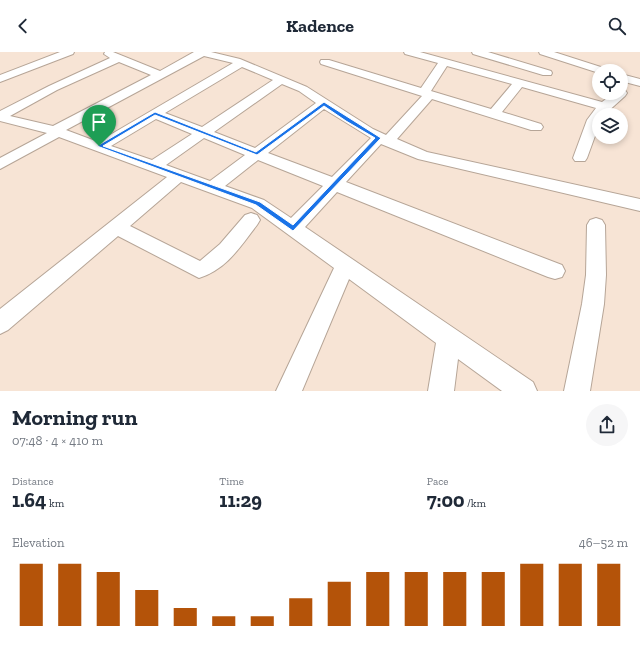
<!DOCTYPE html>
<meta charset="utf-8">
<style>
body{margin:0;font-family:"Zilla Slab",serif;background:#f6f6f7;color:#1f2937;height:100vh;display:flex;flex-direction:column;font-size:15px;white-space:nowrap}
*{box-sizing:border-box;margin:0}
p{font-size:13px;color:#747a83}
.icon{flex:none;width:22px;height:22px;fill:none;stroke:currentColor;stroke-width:2;stroke-linecap:round;stroke-linejoin:round}
.map{position:relative;height:339px;overflow:hidden}
.panel{display:flex;flex-direction:column;background:#fff;flex:1}
.panel>*{flex:none}
.tools{position:absolute;left:592px;top:12px;display:grid;gap:8px}
.tools a{display:grid;place-items:center;width:36px;height:36px;border-radius:50%;background:#fff;box-shadow:0 2px 6px #0003;font-size:20px}
.pin{position:absolute;display:grid;place-items:center;width:34px;height:34px;color:#fff;margin:-41px -17px;border-radius:50% 50% 50% 0;rotate:-45deg;box-shadow:0 0 4px #0007}
.pin .icon{rotate:45deg}
.round{display:grid;place-items:center;flex:none;width:42px;height:42px;border-radius:21px;background:#f6f6f7}
.head{display:flex;align-items:center;justify-content:space-between;height:68px;padding:0 12px}
h1{font-size:22px;font-weight:700;line-height:30px}
.figures{display:grid;grid-template-columns:repeat(3,1fr);gap:6px;height:68px;padding:4px 12px}
.figures div{display:grid;align-content:center}
.figures b{font-size:20px;font-weight:700}
.figures small{font-size:11px;font-weight:400}
.figures p{font-size:11px}
.chart{height:112px;padding:8px 12px}
.chart p{display:flex;justify-content:space-between}
.chart svg{width:100%;height:72px;margin-top:4px;stroke:#b45309;stroke-width:6}
header{display:flex;justify-content:space-between;align-items:center;height:52px;padding:0 12px;background:#fff;font-size:18px;font-weight:700}
.map>svg:first-child{display:block}
.lines{fill:none;stroke-linecap:round;stroke-linejoin:round}
.minor-casing{stroke:#b6a597;stroke-width:2}
.minor{fill:#fff;fill-rule:evenodd}
.route{fill:#1a73e8;stroke:#fff;fill-rule:evenodd}
</style>
<header><svg class="icon" aria-label="back" viewBox="0 0 24 24"><path d="M15 5l-7 7 7 7"/></svg>Kadence<svg class="icon" aria-label="search" viewBox="0 0 24 24"><circle cx="10" cy="10" r="6"/><path d="M15 15l6 6"/></svg></header>
<div class="map">
<svg width="640" height="339" viewBox="0 0 640 339">
<rect width="100%" height="100%" fill="#f7e4d5"/>
<g class="lines">
<g class="minor-casing">
<path id="minor" d="M 60,0 L 74,0 L 73,2 L 0,30 L 0,23 Z
M 105,0 L 113,0 L 160,19 L 194,0 L 211,0 L 240,7 L 307,35 L 373,77 L 386,83 L 422,44 L 321,12 L 320,10 L 321,8 L 329,8 L 421,36 L 438,11 L 405,2 L 404,0 L 420,0 L 602,50 L 614,41 L 621,41 L 621,37 L 625,38 L 627,41 L 625,44 L 604,63 L 599,63 L 599,73 L 587,106 L 585,109 L 575,109 L 573,106 L 587,68 L 596,56 L 522,35 L 502,60 L 541,72 L 543,75 L 541,78 L 531,78 L 432,47 L 397,87 L 427,100 L 640,147 L 640,159 L 418,107 L 381,92 L 346,130 L 562,213 L 565,219 L 562,225 L 555,227 L 548,225 L 337,140 L 305,175 L 533,330 L 537,339 L 502,339 L 458,307 L 454,339 L 428,339 L 436,291 L 349,227 L 302,339 L 276,339 L 334,216 L 252,156 L 181,130 L 130,174 L 200,209 L 220,192 L 245,163 L 251,161 L 257,163 L 260,168 L 257,173 C 240,195 227,217 199,226 L 118,184 L 8,278 L 0,282 L 0,257 L 167,125 L 59,85 L 0,117 L 0,106 L 47,81 L 0,69 L 0,59 L 49,34 L 110,6 L 104,2 ZM 204,4 L 233,11 L 98,90 L 66,78 ZM 119,10 L 151,23 L 53,74 L 10,64 L 57,38 ZM 447,14 L 512,32 L 491,57 L 431,39 ZM 242,15 L 273,28 L 202,75 L 165,61 ZM 282,32 L 299,39 L 316,51 L 255,96 L 214,80 ZM 324,57 L 371,86 L 332,125 L 268,101 ZM 156,67 L 192,82 L 152,108 L 111,94 ZM 204,86 L 245,103 L 210,129 L 166,113 ZM 258,108 L 323,134 L 291,166 L 264,148 L 225,134 Z
M 472,0 L 488,0 L 551,19 L 552,21 L 551,23 L 543,23 L 473,2 Z
M 539,0 L 554,0 L 607,17 L 608,19 L 599,19 L 599,21 L 540,2 Z
M 621,22 L 640,27 L 640,34 L 621,29 Z
M 596,166 L 602,168 L 605,173 L 606,223 L 604,252 L 590,339 L 564,339 L 582,252 L 586,223 L 587,173 L 590,168 Z"/>
</g>
<use href="#minor" class="minor"/>
</g>
<path class="route" d="M 324,50 L 381,86 L 293,179 L 256,153 L 97,94 L 155,60 L 256,100 ZM 324,54 L 346,69 L 375,86 L 293,173 L 260,150 L 103,94 L 155,63 L 257,103 Z"/>
</svg>
<div class="tools">
<a><svg class="icon" aria-label="locate" viewBox="0 0 24 24"><circle cx="12" cy="12" r="6"/><path d="M12 2v4M12 18v4M2 12h4M18 12h4"/></svg></a>
<a><svg class="icon" aria-label="layers" viewBox="0 0 24 24"><path d="M12 4l9 5-9 5-9-5zM3 14l9 5 9-5"/></svg></a>
</div>
<div class="pin" style="left:99px;top:94px;background:#1e9e55"><svg class="icon" aria-label="arrive" viewBox="0 0 24 24"><path d="M6 21V4h12l-3 4 3 4H6"/></svg></div>
</div>
<section class="panel">
<div class="head"><div><h1>Morning run</h1><p>07:48 · 4 × 410 m</p></div><a class="round"><svg class="icon" aria-label="share" viewBox="0 0 24 24"><path d="M12 15V3M7 8l5-5 5 5M5 13v7h14v-7"/></svg></a></div>
<div class="figures">
<div><p>Distance</p><b>1.64<small> km</small></b></div>
<div><p>Time</p><b>11:29</b></div>
<div><p>Pace</p><b>7:00<small> /km</small></b></div>
</div>
<div class="chart"><p><span>Elevation</span>46–52 m</p>
<svg viewBox="0 0 160 44" preserveAspectRatio="none"><path d="M5 44V6M15 44V6M25 44V11M35 44V22M45 44V33M55 44V38M65 44V38M75 44V27M85 44V17M95 44V11M105 44V11M115 44V11M125 44V11M135 44V6M145 44V6M155 44V6"/></svg>
</div>
</section>
